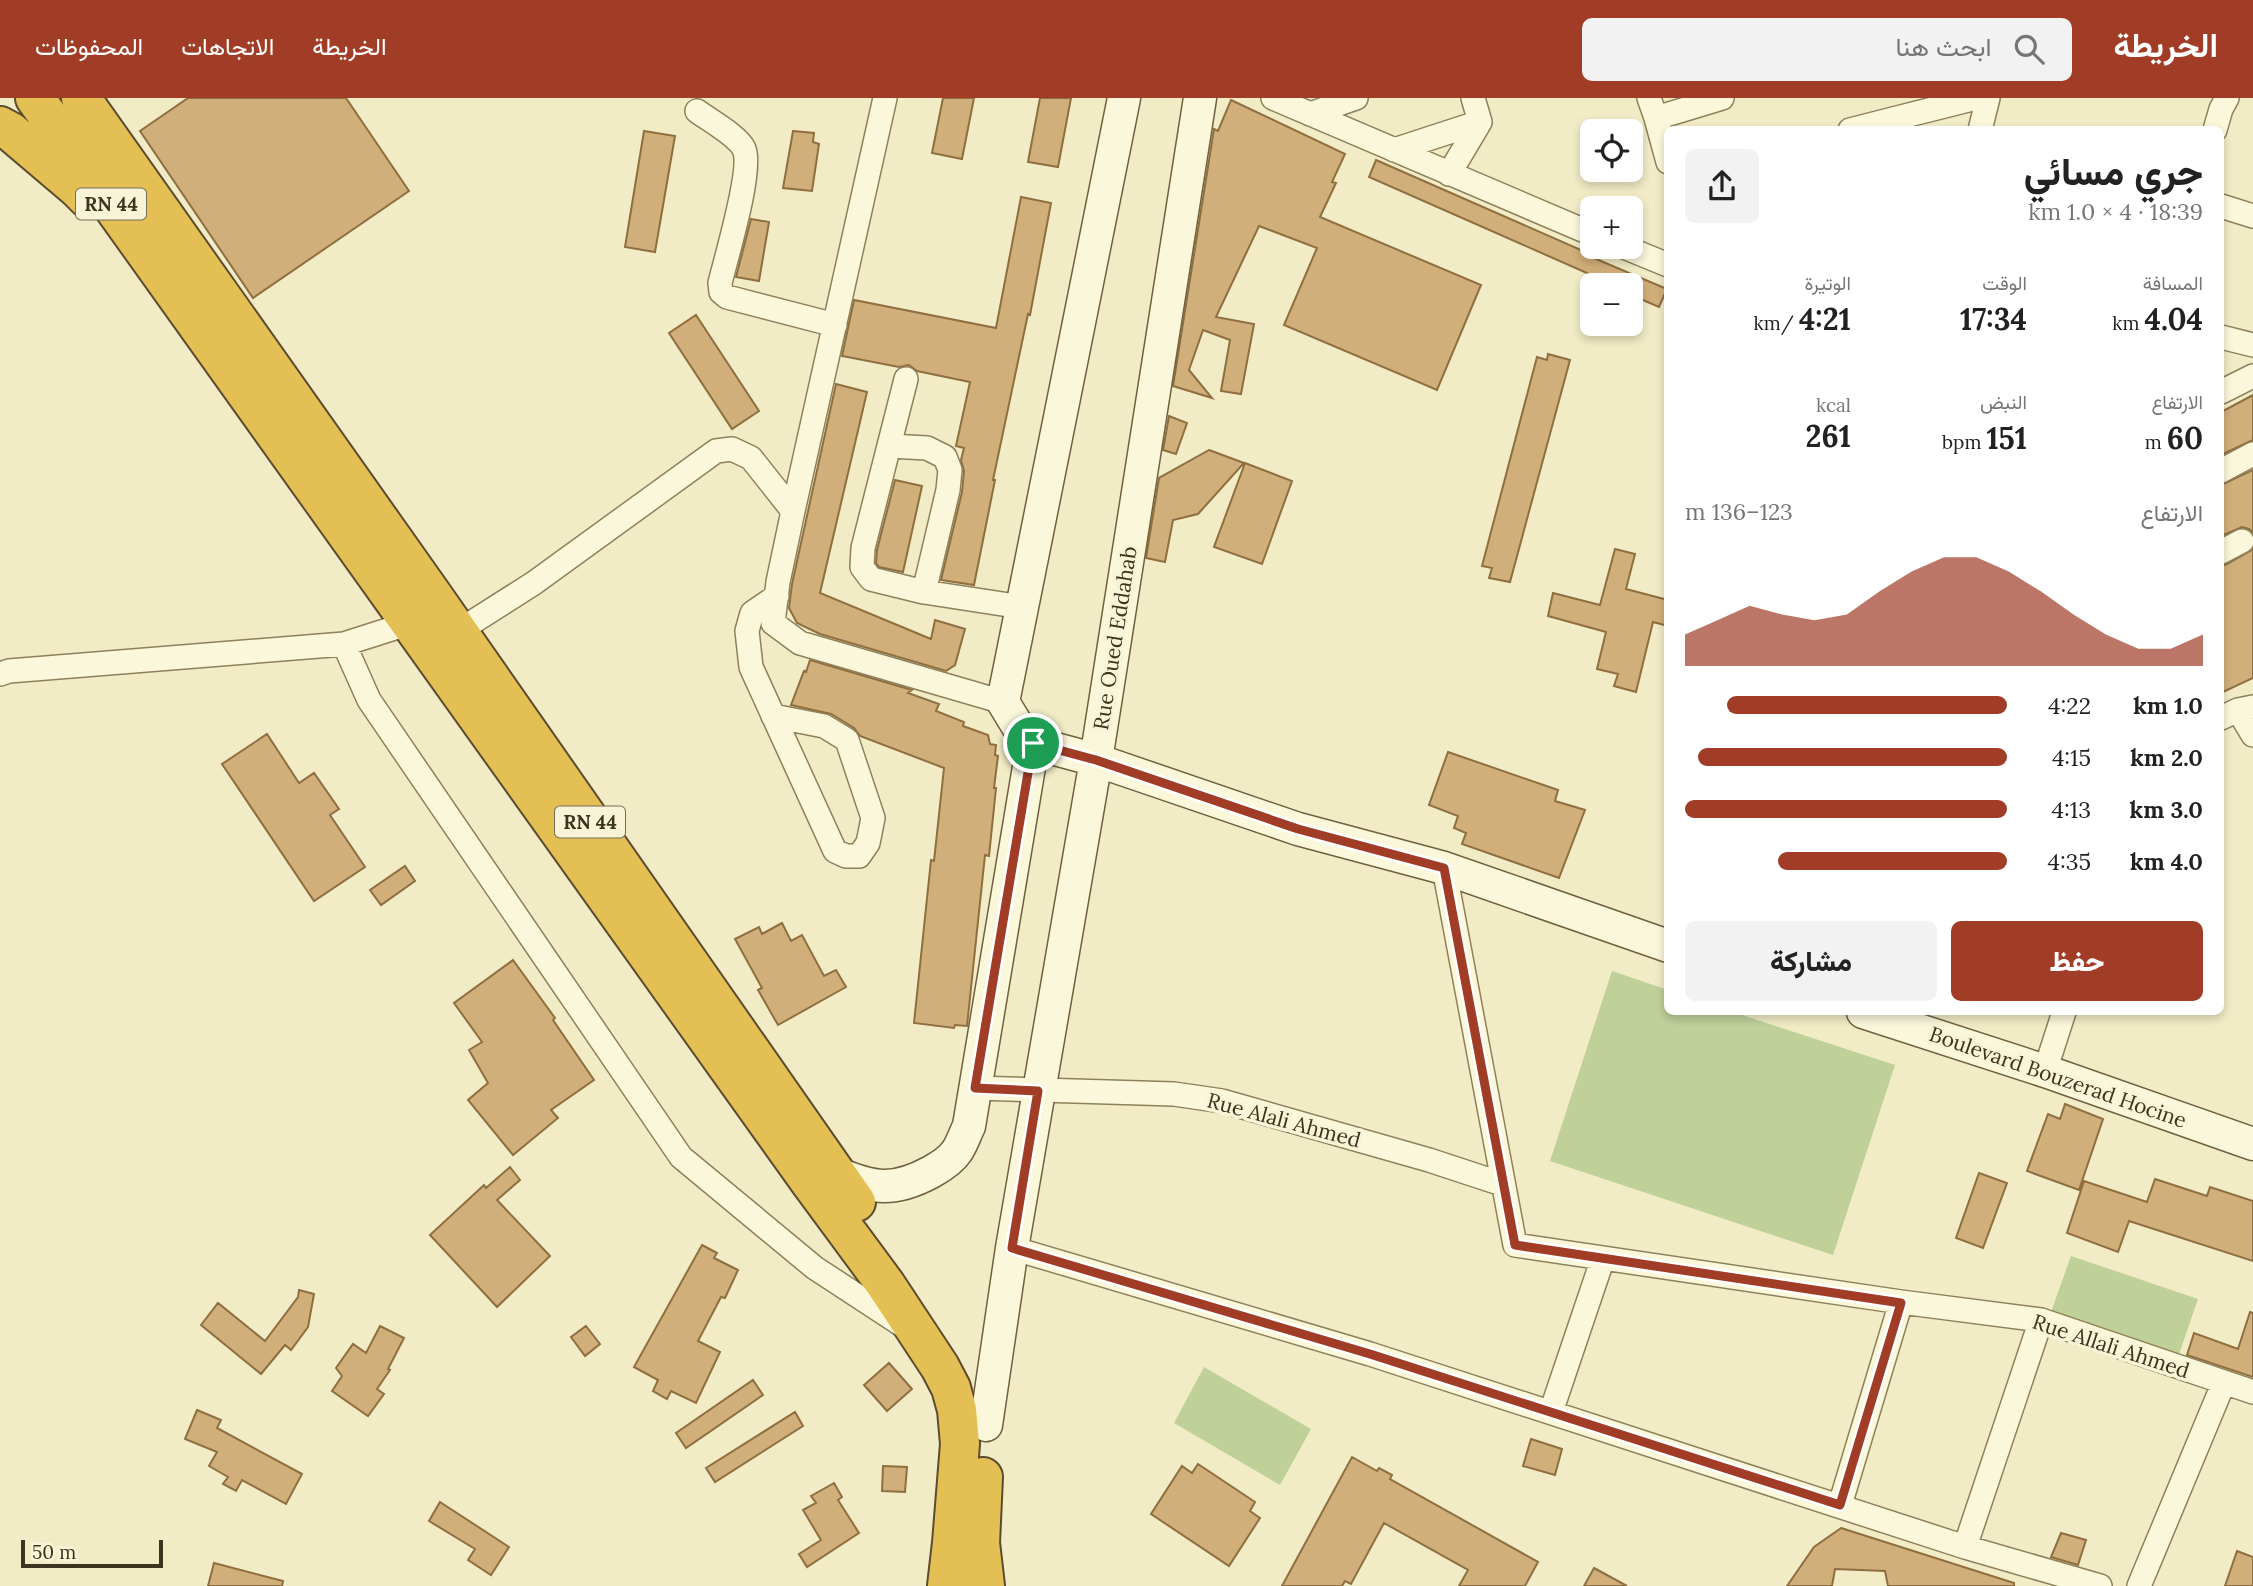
<!DOCTYPE html>
<html lang="ar">
<meta charset="utf-8">
<style>
body{margin:0;font-family:Lora,Vazirmatn,serif;background:#f2f2f2;color:#222;direction:rtl;height:100vh;display:flex;flex-direction:column;font-size:26px;white-space:nowrap}
*{box-sizing:border-box;margin:0}
p{font-size:23px;color:#767676}
.icon{flex:none;width:38px;height:38px;fill:none;stroke:currentColor;stroke-width:2;stroke-linecap:round;stroke-linejoin:round}
.map{position:relative;flex:1;overflow:hidden;direction:ltr}
.details{position:absolute;left:1664px;top:28px;width:560px;height:889px;display:flex;flex-direction:column;background:#fff;border-radius:10px;box-shadow:0 4px 10px #0003;direction:rtl}
.details>*{flex:none}
.controls{position:absolute;left:1580px;top:21px;display:grid;gap:14px}
.controls a{display:grid;place-items:center;width:63px;height:63px;border-radius:10px;background:#fff;box-shadow:0 4px 10px #0003;font-size:35px}
.scale{position:absolute;left:21px;bottom:18px;width:142px;box-sizing:border-box;padding-left:7px;border:4px solid #3d331f;border-top:0;font-size:19px;line-height:24px;white-space:nowrap;color:#3d331f;-webkit-text-stroke:5px #f8f4d7;paint-order:stroke}
.pin{position:absolute;display:grid;place-items:center;width:60px;height:60px;color:#fff;margin:-30px;border:4px solid #fff;border-radius:50%;box-shadow:0 2px 7px #0007}
.round{display:grid;place-items:center;flex:none;width:74px;height:74px;border-radius:10px;background:#f2f2f2}
.head{display:flex;align-items:center;justify-content:space-between;height:119px;padding:0 21px}
h1{font-size:38px;font-weight:800;line-height:52px}
.stats{display:grid;grid-template-columns:repeat(3,1fr);gap:10px;height:119px;padding:7px 21px}
.stats div{display:grid;align-content:center}
.stats b{font-size:30px;font-weight:800}
.stats small{font-size:19px;font-weight:400}
.stats p{font-size:19px}
.chart{height:196px;padding:14px 21px}
.chart p{display:flex;justify-content:space-between}
.chart svg{width:100%;height:126px;margin-top:7px;fill:#a13d27;opacity:.7}
.button{display:flex;gap:14px;margin-top:auto;padding:14px 21px}
.button a{flex:1;height:80px;border-radius:10px;background:#a13d27;color:#fff;font-size:28px;font-weight:800;line-height:80px;text-align:center}
.button a+a{background:#f2f2f2;color:#222}
ul{padding:0 21px;list-style:none;font-size:23px}
li{display:grid;grid-template-columns:112px 84px 1fr;align-items:center;height:52px}
li i{height:18px;border-radius:9px;background:#a13d27}
header{display:flex;align-items:center;gap:42px;box-sizing:border-box;height:98px;padding:0 35px;background:#a13d27;color:#fff}
header strong{font-size:33px}
nav{display:flex;gap:38px;margin-inline-start:auto;font-size:24px}
.search{width:490px;height:63px;background:#f2f2f2;display:flex;align-items:center;gap:18px;box-sizing:border-box;padding:0 24px;border-radius:10px;color:#767676;font-size:26px}
.map>svg:first-child{display:block}
.green{fill:#bfd099}
.building{fill:#d1af7a;stroke:#8f6e3f;stroke-width:2}
.lines{fill:none;stroke-linecap:round;stroke-linejoin:round}
.street-casing{stroke:#8e805a;stroke-width:26}
.secondary-casing{stroke:#70603d;stroke-width:35}
.highway-casing{stroke:#5c4c2f;stroke-width:42}
.street{stroke:#fbf7db;stroke-width:23}
.secondary{stroke:#fbf7db;stroke-width:32}
.highway{stroke:#e4c054;stroke-width:38}
.route-casing{stroke:#fff;stroke-width:14}
.route{stroke:#a13d27;stroke-width:9}
.labels{text-anchor:middle;dominant-baseline:central;stroke-width:7;stroke-linejoin:round;paint-order:stroke}
.shield{fill:#f8f4d7;stroke:#756d56;stroke-width:2}
.shield-label{font-size:19px;font-weight:bold;fill:#3d331f}
.street-label{font-size:21px;fill:#3d331f;stroke:#f8f4d7}
</style>
<header>
<strong>الخريطة</strong>
<div class="search"><svg class="icon" aria-label="search" viewBox="0 0 24 24"><circle cx="10" cy="10" r="6"/><path d="M15 15l6 6"/></svg>ابحث هنا</div>
<nav><a>الخريطة</a><a>الاتجاهات</a><a>المحفوظات</a></nav>
</header>
<div class="map">
<svg width="2253" height="1488" viewBox="0 0 2253 1488">
<rect width="100%" height="100%" fill="#f1ecc6"/>
<path class="green" d="M 1612,873 L 1668,892 L 1668,914 L 1733,914 L 1895,967 L 1833,1157 L 1550,1063 Z
M 2071,1158 L 2198,1201 L 2178,1259 L 2051,1214 Z
M 1204,1269 L 1311,1331 L 1280,1387 L 1174,1325 Z"/>
<path class="building" d="M 188,0 L 346,0 L 409,93 L 253,200 L 140,33 Z
M 943,0 L 974,0 L 962,61 L 932,55 Z
M 1040,0 L 1071,0 L 1058,69 L 1028,64 Z
M 1231,2 L 1345,56 L 1332,84 L 1336,85 L 1320,119 L 1481,187 L 1437,292 L 1284,227 L 1317,150 L 1259,128 L 1216,219 L 1254,226 L 1241,296 L 1221,293 L 1230,242 L 1203,232 L 1189,272 L 1212,300 L 1173,288 L 1214,31 L 1218,33 Z
M 644,33 L 675,38 L 655,154 L 625,149 Z
M 793,33 L 814,35 L 813,44 L 819,46 L 812,93 L 783,90 Z
M 1376,62 L 1590,156 L 1589,158 L 1667,191 L 1659,209 L 1631,197 L 1631,187 L 1607,187 L 1594,182 L 1596,179 L 1369,79 Z
M 1021,99 L 1051,105 L 1030,217 L 1028,216 L 993,382 L 995,382 L 974,487 L 941,482 L 962,394 L 964,373 L 961,362 L 964,350 L 956,348 L 970,284 L 917,273 L 909,267 L 899,269 L 842,258 L 854,202 L 996,230 Z
M 751,121 L 769,124 L 759,183 L 736,179 Z
M 696,217 L 759,313 L 732,331 L 669,235 Z
M 1548,256 L 1570,262 L 1510,484 L 1489,480 L 1492,470 L 1482,468 L 1537,259 L 1547,262 Z
M 836,286 L 867,294 L 820,495 L 931,541 L 935,522 L 965,531 L 955,567 L 946,573 L 820,536 L 797,525 L 789,510 L 792,486 Z
M 2253,297 L 2253,342 L 2221,357 L 2221,314 Z
M 1169,318 L 1187,325 L 1176,356 L 1163,352 Z
M 1209,352 L 1244,365 L 1198,416 L 1173,422 L 1165,464 L 1146,460 L 1159,380 Z
M 1245,365 L 1292,383 L 1262,466 L 1214,449 Z
M 2253,372 L 2253,435 L 2249,431 L 2242,429 L 2221,438 L 2221,387 Z
M 895,382 L 922,388 L 903,474 L 879,469 L 876,465 L 877,452 Z
M 1615,451 L 1635,456 L 1626,491 L 1668,502 L 1668,528 L 1653,524 L 1636,594 L 1614,588 L 1618,576 L 1597,571 L 1606,534 L 1548,518 L 1553,495 L 1600,507 Z
M 2253,451 L 2253,580 L 2221,595 L 2221,468 L 2227,466 Z
M 810,562 L 912,592 L 908,595 L 939,606 L 936,613 L 964,624 L 963,628 L 988,637 L 990,646 L 996,647 L 995,657 L 998,658 L 994,690 L 996,690 L 989,758 L 985,757 L 967,928 L 955,927 L 954,930 L 914,925 L 931,762 L 934,763 L 944,670 L 860,638 L 854,630 L 831,616 L 791,607 L 804,573 L 806,574 Z
M 267,636 L 299,685 L 314,675 L 339,711 L 330,717 L 365,769 L 314,803 L 222,666 Z
M 1448,654 L 1558,692 L 1555,703 L 1585,712 L 1559,780 L 1462,746 L 1466,735 L 1454,730 L 1458,718 L 1429,707 Z
M 405,768 L 415,783 L 381,807 L 370,792 Z
M 782,825 L 791,843 L 802,837 L 824,878 L 836,872 L 846,889 L 778,927 L 758,892 L 762,890 L 735,841 L 759,829 L 762,836 Z
M 513,862 L 555,920 L 553,922 L 594,982 L 551,1012 L 558,1020 L 513,1057 L 468,1002 L 488,985 L 469,952 L 482,944 L 454,905 Z
M 2065,1006 L 2103,1021 L 2079,1092 L 2027,1073 L 2048,1016 L 2060,1021 Z
M 510,1069 L 520,1082 L 497,1102 L 550,1158 L 497,1209 L 430,1137 L 484,1087 L 486,1090 Z
M 1979,1075 L 2007,1085 L 1983,1150 L 1956,1140 Z
M 2155,1081 L 2207,1098 L 2210,1089 L 2253,1103 L 2253,1163 L 2129,1123 L 2118,1154 L 2067,1135 L 2084,1083 L 2147,1104 Z
M 702,1147 L 717,1155 L 714,1160 L 738,1172 L 725,1200 L 721,1199 L 698,1243 L 720,1254 L 696,1305 L 671,1293 L 667,1301 L 653,1293 L 658,1282 L 634,1269 Z
M 299,1192 L 314,1196 L 308,1229 L 291,1252 L 285,1247 L 261,1276 L 201,1227 L 218,1205 L 265,1243 L 298,1199 Z
M 2250,1214 L 2253,1215 L 2253,1279 L 2187,1257 L 2194,1235 L 2238,1251 Z
M 380,1228 L 404,1240 L 388,1271 L 390,1272 L 377,1291 L 384,1296 L 368,1318 L 332,1293 L 342,1278 L 336,1270 L 353,1246 L 366,1255 Z
M 586,1228 L 600,1246 L 585,1258 L 571,1239 Z
M 889,1265 L 912,1291 L 887,1313 L 864,1287 Z
M 753,1282 L 763,1297 L 686,1350 L 676,1335 Z
M 197,1312 L 221,1322 L 217,1330 L 302,1376 L 286,1406 L 242,1382 L 236,1393 L 223,1386 L 228,1379 L 209,1368 L 217,1354 L 185,1341 Z
M 795,1314 L 803,1328 L 715,1384 L 706,1370 Z
M 1531,1341 L 1562,1351 L 1555,1377 L 1523,1368 Z
M 1352,1359 L 1377,1373 L 1379,1370 L 1392,1377 L 1390,1381 L 1538,1464 L 1525,1488 L 1459,1488 L 1468,1472 L 1384,1425 L 1351,1486 L 1345,1483 L 1342,1488 L 1282,1488 Z
M 1198,1366 L 1255,1404 L 1250,1413 L 1260,1420 L 1229,1468 L 1151,1416 L 1182,1368 L 1192,1375 Z
M 883,1368 L 907,1369 L 905,1394 L 882,1393 Z
M 834,1385 L 842,1399 L 838,1402 L 859,1435 L 807,1469 L 799,1456 L 821,1442 L 803,1412 L 816,1405 L 811,1398 Z
M 440,1404 L 509,1449 L 491,1477 L 468,1462 L 475,1451 L 429,1423 Z
M 1841,1430 L 2014,1485 L 2014,1488 L 1888,1488 L 1885,1473 L 1835,1471 L 1832,1488 L 1787,1488 L 1814,1449 Z
M 2061,1435 L 2086,1442 L 2078,1467 L 2051,1459 Z
M 2237,1453 L 2253,1459 L 2253,1488 L 2225,1488 Z
M 214,1465 L 283,1483 L 282,1488 L 208,1488 Z
M 1594,1470 L 1627,1488 L 1584,1488 Z"/>
<g class="lines">
<g class="street-casing">
<path id="street" d="M 885,0 L 793,413 L 778,484 L 773,525 L 800,545 L 1003,604
M 1273,0 L 1592,136
M 1649,0 L 1656,20
M 697,13 C 709,22 738,38 744,51 C 753,71 726,160 720,185 L 721,194 L 727,199 L 835,227
M 1310,16 L 1356,0
M 1850,32 L 1901,19
M 1886,32 L 1893,23 L 1901,19 L 1976,0
M 1980,32 L 1988,0
M 2215,32 L 2221,11 L 2227,0
M 1394,52 L 1480,24
M 1668,64 L 1656,20 L 1722,0
M 1449,76 L 1480,24 L 1473,0
M 2221,108 L 2253,118
M 1624,149 L 1668,167
M 2221,239 L 2253,247
M 906,281 L 863,450 L 862,469 L 871,481 L 924,494 L 1022,509
M 2221,294 L 2253,278
M 890,348 L 927,350 L 945,359 L 950,372 L 948,392 L 924,494
M 2221,373 L 2253,356
M 2221,454 L 2242,443
M 457,534 L 534,485 L 716,353 L 732,351 L 751,360 L 793,413
M 344,546 L 369,602 L 681,1059 L 815,1170 L 905,1229
M 0,576 L 9,573 L 344,546 L 410,525
M 2238,612 L 2253,637
M 773,618 L 824,628 L 847,642 L 873,720 L 868,745 L 859,758 L 846,758 L 835,753 L 751,569 L 747,533 L 752,515 L 777,498
M 2221,620 L 2238,612 L 2253,609
M 1444,770 L 1515,1147 L 1901,1204 L 2041,1222 L 2253,1294
M 2045,973 L 2064,914
M 975,990 L 1174,996 L 1222,1003 L 1429,1062 L 1502,1086
M 1012,1150 L 1370,1256 L 1965,1449 L 2100,1488
M 1551,1314 L 1603,1160
M 1840,1407 L 1901,1204
M 1965,1449 L 2041,1222
M 2139,1488 L 2224,1284"/>
</g>
<g class="secondary-casing">
<path id="secondary" d="M 1033,645 L 1096,662 L 1298,731 L 1444,770 L 1668,848
M 1863,914 L 2045,973 L 2253,1046
M 836,1075 C 874,1091 894,1094 931,1074 C 940,1069 952,1061 957,1053 C 962,1046 965,1036 969,1028 L 1033,645 L 1017,627 L 1003,604 L 1124,0
M 986,1327 L 1012,1150 L 1096,662 L 1200,0"/>
</g>
<g class="highway-casing">
<path id="highway" d="M 35,0 L 810,1084 L 886,1187 L 940,1269 L 951,1290 L 957,1312 L 960,1346 L 952,1445 L 947,1488
M 81,0 L 431,495 L 856,1104
M 0,28 L 11,34 L 77,90 L 88,101
M 983,1379 L 980,1445 L 985,1488"/>
</g>
<use href="#street" class="street"/>
<use href="#secondary" class="secondary"/>
<use href="#highway" class="highway"/>
</g>
<g class="lines">
<g class="route-casing">
<path id="route" d="M 1033,645 L 1096,662 L 1298,731 L 1444,770 L 1515,1147 L 1901,1205 L 1840,1407 L 1370,1256 L 1012,1150 L 1038,993 L 975,990 Z"/>
</g>
<use href="#route" class="route"/>
</g>
<g class="labels">
<g class="shield">
<rect x="76" y="90.5" width="70" height="31" rx="5"/>
<rect x="555" y="708.5" width="70" height="31" rx="5"/>
</g>
<g class="shield-label">
<text x="111" y="106">RN 44</text>
<text x="590" y="724">RN 44</text>
</g>
<g class="street-label">
<text transform="translate(1115 540) rotate(-81)">Rue Oued Eddahab</text>
<text transform="translate(2058 979) rotate(19)">Boulevard Bouzerad Hocine</text>
<text transform="translate(1284 1022) rotate(15)">Rue Alali Ahmed</text>
<text transform="translate(2111 1248) rotate(18)">Rue Allali Ahmed</text>
</g>
</g>
</svg>
<div class="controls">
<a><svg class="icon" aria-label="locate" viewBox="0 0 24 24"><circle cx="12" cy="12" r="6"/><path d="M12 2v4M12 18v4M2 12h4M18 12h4"/></svg></a>
<a>+</a>
<a>−</a>
</div>
<div class="scale">50 m</div>
<div class="pin" style="left:1033px;top:645px;background:#1e9e55"><svg class="icon" aria-label="arrive" viewBox="0 0 24 24"><path d="M6 21V4h12l-3 4 3 4H6"/></svg></div>
<section class="details">
<div class="head"><div><h1>جري مسائي</h1><p>18:39 · 4 × 1.0 km</p></div><a class="round"><svg class="icon" aria-label="share" viewBox="0 0 24 24"><path d="M12 15V3M7 8l5-5 5 5M5 13v7h14v-7"/></svg></a></div>
<div class="stats">
<div><p>المسافة</p><b>4.04<small> km</small></b></div>
<div><p>الوقت</p><b>17:34</b></div>
<div><p>الوتيرة</p><b>4:21<small> /km</small></b></div>
</div>
<div class="stats">
<div><p>الارتفاع</p><b>60<small> m</small></b></div>
<div><p>النبض</p><b>151<small> bpm</small></b></div>
<div><p>kcal</p><b>261</b></div>
</div>
<div class="chart"><p><span>الارتفاع</span>123–136 m</p>
<svg viewBox="0 0 160 44" preserveAspectRatio="none"><path d="M0 44V33L10 28L20 23L30 26L40 28L50 26L60 18L70 11L80 6L90 6L100 11L110 18L120 26L130 33L140 38L150 38L160 33V44z"/></svg>
</div>
<ul>
<li><b>1.0 km</b>4:22<i style="width:87%"></i></li>
<li><b>2.0 km</b>4:15<i style="width:96%"></i></li>
<li><b>3.0 km</b>4:13<i style="width:100%"></i></li>
<li><b>4.0 km</b>4:35<i style="width:71%"></i></li>
</ul>
<div class="button"><a>حفظ</a><a>مشاركة</a></div>
</section>
</div>
